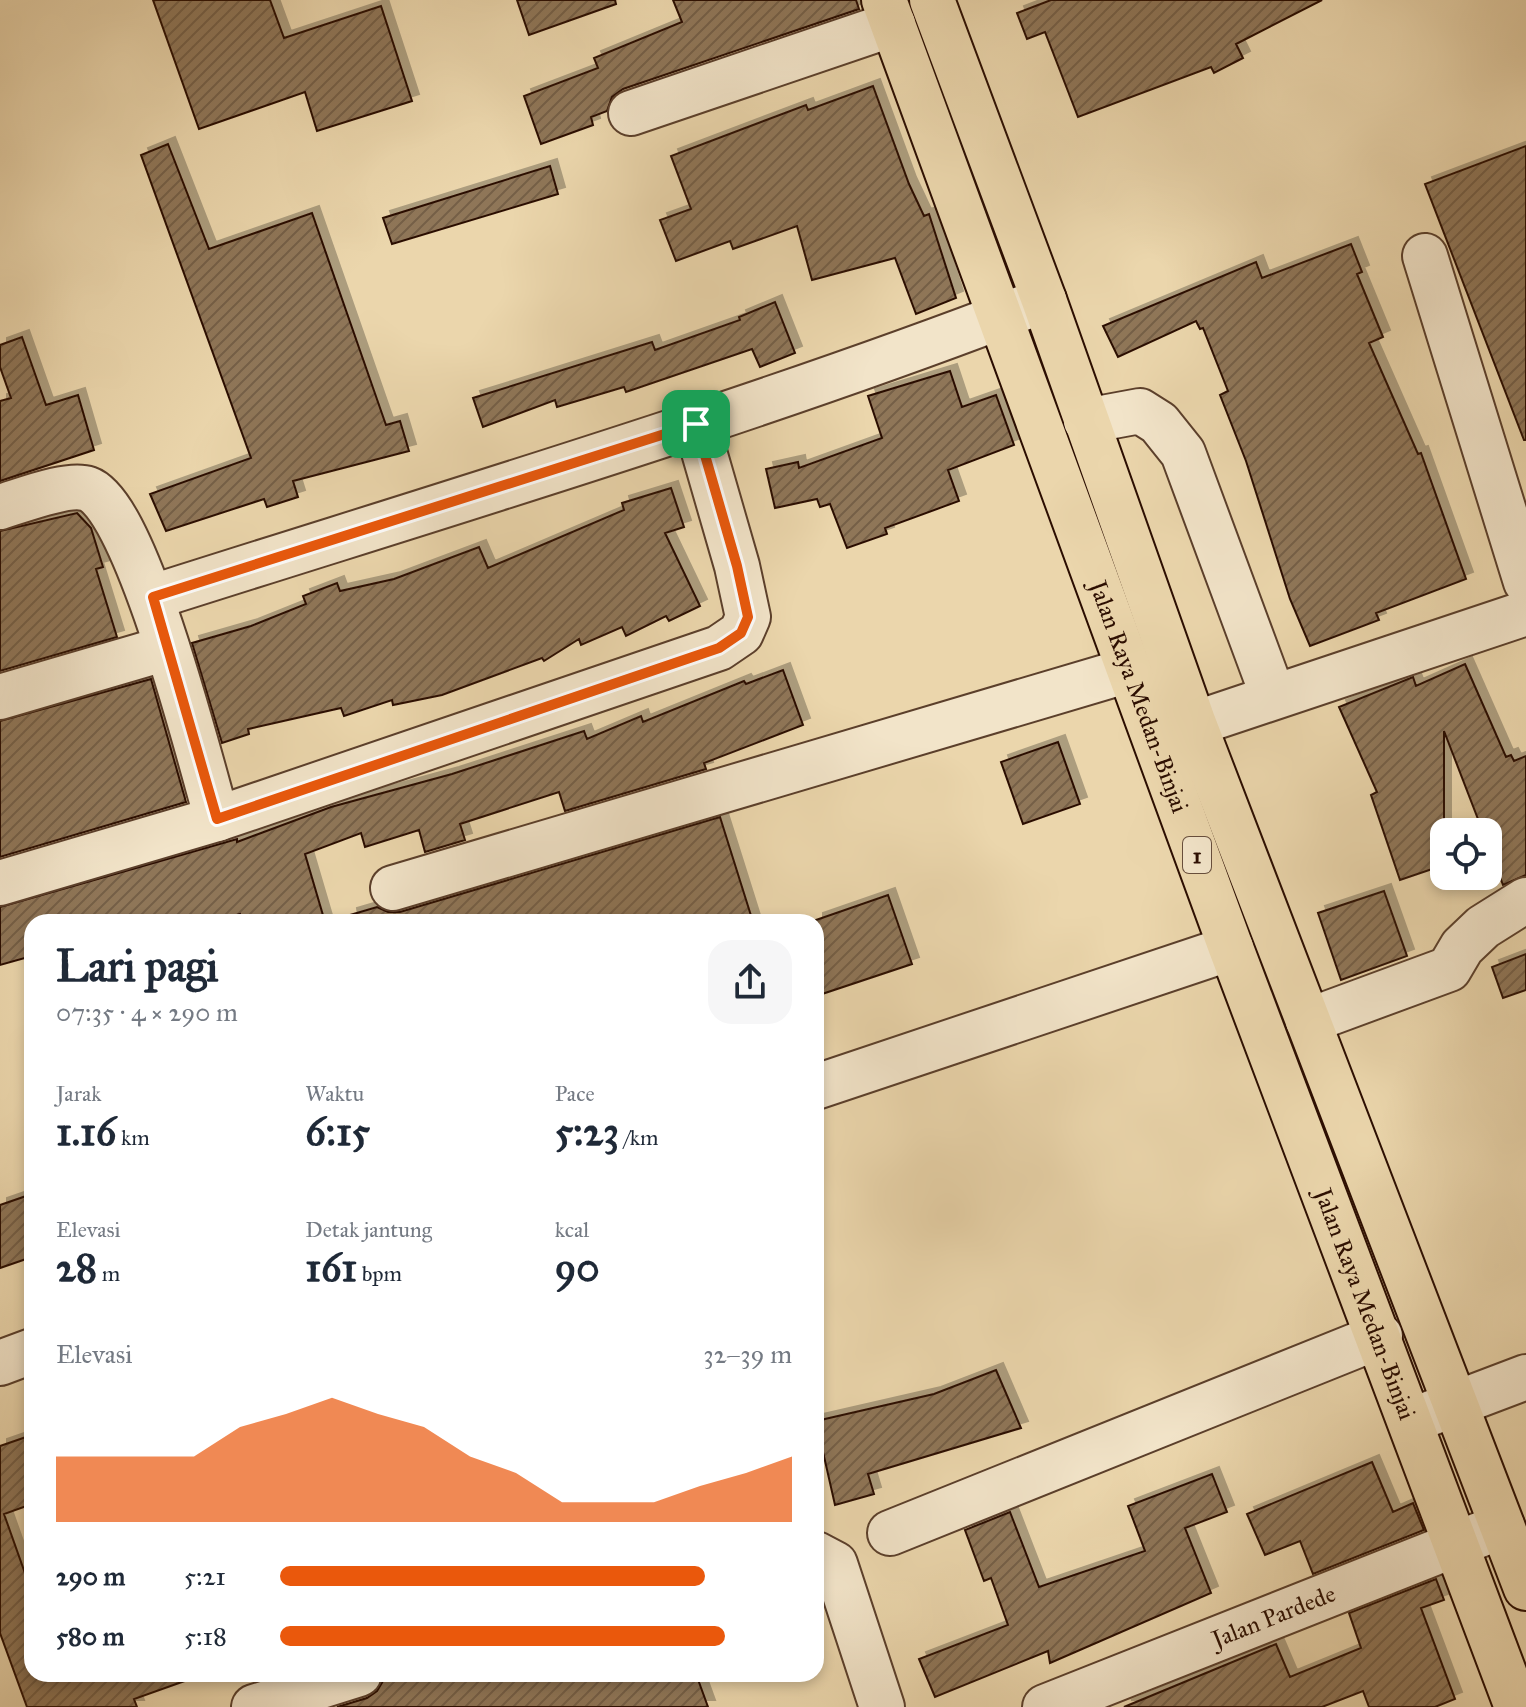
<!DOCTYPE html>
<html lang="id">
<meta charset="utf-8">
<style>
body{margin:0;font-family:"IM FELL Great Primer",serif;background:#f6f6f7;color:#1f2937;height:100vh;display:flex;flex-direction:column;font-size:30px;white-space:nowrap}
*{box-sizing:border-box;margin:0}
p{font-size:26px;color:#747a83}
.icon{flex:none;width:44px;height:44px;fill:none;stroke:currentColor;stroke-width:2;stroke-linecap:round;stroke-linejoin:round}
.map{position:relative;flex:1;overflow:hidden}
.drawer{position:absolute;left:24px;top:914px;width:800px;height:768px;display:flex;flex-direction:column;background:#fff;border-radius:24px;box-shadow:0 4px 12px #0003}
.drawer>*{flex:none}
.fabs{position:absolute;left:1430px;top:818px;display:grid;gap:16px}
.fabs a{display:grid;place-items:center;width:72px;height:72px;border-radius:16px;background:#fff;box-shadow:0 4px 12px #0003;font-size:40px}
.pin{position:absolute;display:grid;place-items:center;width:68px;height:68px;color:#fff;margin:-34px;border-radius:16px;box-shadow:0 4px 12px #0006}
.round{display:grid;place-items:center;flex:none;width:84px;height:84px;border-radius:24px;background:#f6f6f7}
.summary{display:flex;align-items:center;justify-content:space-between;height:136px;padding:0 32px}
h1{font-size:44px;font-weight:800;line-height:60px}
.figures{display:grid;grid-template-columns:repeat(3,1fr);gap:12px;height:136px;padding:8px 32px}
.figures div{display:grid;align-content:center}
.figures b{font-size:40px;font-weight:800}
.figures small{font-size:22px;font-weight:400}
.figures p{font-size:22px}
.chart{height:224px;padding:16px 32px}
.chart p{display:flex;justify-content:space-between}
.chart svg{width:100%;height:144px;margin-top:8px;fill:#ea580c;opacity:.7}
ul{padding:0 32px;list-style:none;font-size:26px}
li{display:grid;grid-template-columns:128px 96px 1fr;align-items:center;height:60px}
li i{height:20px;border-radius:10px;background:#ea580c}
.map>svg:first-child{display:block}
.building{fill:url(#building-hatch);stroke:#2b0d00;stroke-width:2;filter:url(#shadow)}
.lines{fill:none;stroke-linecap:round;stroke-linejoin:round}
.minor-casing{stroke:#5b3f2b;stroke-width:48}
.highway-casing{stroke:#2b0d00;stroke-width:48}
.minor{stroke:#f2e4c9;stroke-width:44}
.highway{stroke:#ebd6ac;stroke-width:44}
.route-casing{stroke:#fff;stroke-width:16}
.route{stroke:#ea580c;stroke-width:10}
.labels{text-anchor:middle;dominant-baseline:central;stroke-width:6;stroke-linejoin:round;paint-order:stroke}
.shield{fill:#f2e4c9;stroke:#674e3c;stroke-width:2}
.shield-label{font-size:22px;font-weight:bold;fill:#2b0d00}
.street-label{font-size:24px;fill:#2b0d00;stroke:#f2e4c9}
</style>
<div class="map">
<svg width="1526" height="1707" viewBox="0 0 1526 1707">
<defs>
<pattern id="building-hatch" width="6" height="6" patternUnits="userSpaceOnUse" patternTransform="scale(2)"><rect width="6" height="6" fill="#8f7659"/><path d="M-1 1l2-2M0 6l6-6M5 7l2-2" fill="none" stroke="#755f47"/></pattern>
<filter id="shadow"><feDropShadow dx="7" dy="-7" stdDeviation="0" flood-color="#0004"/></filter>
</defs>
<rect width="100%" height="100%" fill="#ebd6ac"/>
<filter id="stains"><feTurbulence type="fractalNoise" baseFrequency=".0025" numOctaves="4"/><feColorMatrix values="0 0 0 0 .2 0 0 0 0 .09 0 0 0 0 .02 0 0 0 .5 -.17"/></filter>
<radialGradient id="worn" r=".72"><stop offset=".6" stop-color="#630" stop-opacity="0"/><stop offset="1" stop-color="#630" stop-opacity=".3"/></radialGradient>
<path class="building" d="M 153,0 L 270,0 L 284,38 L 381,6 L 412,101 L 317,131 L 305,92 L 199,129 Z
M 517,0 L 615,0 L 616,4 L 529,35 Z
M 673,0 L 856,0 L 859,9 L 623,89 L 612,97 L 607,111 L 591,117 L 593,125 L 541,144 L 524,96 L 598,68 L 594,58 L 682,22 Z
M 1051,0 L 1322,0 L 1236,44 L 1243,58 L 1214,73 L 1211,67 L 1078,117 L 1045,32 L 1027,39 L 1017,13 Z
M 873,86 L 909,184 L 924,216 L 929,214 L 956,298 L 916,314 L 895,258 L 812,280 L 797,226 L 733,249 L 730,241 L 676,261 L 660,220 L 691,209 L 671,156 L 806,105 L 808,110 Z
M 168,144 L 209,249 L 312,213 L 386,425 L 400,421 L 409,451 L 293,481 L 298,497 L 267,507 L 264,499 L 166,531 L 150,494 L 251,458 L 141,155 Z
M 1526,146 L 1526,440 L 1524,440 L 1425,184 Z
M 550,166 L 558,194 L 392,244 L 383,218 Z
M 1351,244 L 1362,272 L 1357,274 L 1383,337 L 1369,343 L 1418,454 L 1421,453 L 1466,579 L 1376,613 L 1379,620 L 1310,646 L 1290,599 L 1246,461 L 1220,395 L 1228,391 L 1203,328 L 1200,329 L 1196,321 L 1118,357 L 1103,326 L 1256,262 L 1262,278 Z
M 775,302 L 795,353 L 760,367 L 752,349 L 626,392 L 624,387 L 557,407 L 555,400 L 483,427 L 473,398 L 652,342 L 655,350 L 740,320 L 739,317 Z
M 22,337 L 46,405 L 78,395 L 94,450 L 0,481 L 0,401 L 11,398 L 0,367 L 0,345 Z
M 950,371 L 962,407 L 996,395 L 1014,445 L 948,470 L 959,501 L 885,528 L 887,534 L 847,548 L 830,504 L 820,507 L 817,499 L 775,508 L 766,469 L 798,462 L 799,468 L 882,438 L 868,396 Z
M 671,488 L 684,527 L 665,533 L 700,606 L 669,621 L 666,616 L 626,636 L 622,627 L 581,645 L 579,639 L 544,661 L 542,658 L 442,695 L 393,705 L 392,700 L 344,716 L 341,708 L 248,729 L 249,734 L 222,743 L 192,643 L 251,626 L 306,604 L 303,596 L 337,583 L 340,591 L 394,579 L 479,547 L 488,568 L 624,510 L 622,503 Z
M 77,513 L 91,528 L 103,567 L 96,569 L 117,637 L 0,671 L 0,531 Z
M 1465,664 L 1506,757 L 1511,755 L 1514,761 L 1526,756 L 1526,875 L 1503,885 L 1488,845 L 1488,832 L 1483,832 L 1444,731 L 1444,865 L 1400,880 L 1371,795 L 1377,792 L 1339,707 L 1413,677 L 1416,686 Z
M 783,670 L 803,725 L 704,763 L 706,769 L 565,811 L 559,792 L 460,824 L 465,840 L 425,852 L 419,830 L 365,847 L 361,833 L 305,854 L 325,922 L 242,922 L 240,914 L 212,922 L 32,922 L 32,956 L 0,965 L 0,907 L 237,839 L 237,842 L 331,807 L 452,774 L 584,731 L 587,739 L 641,716 L 643,722 L 744,681 L 746,684 Z
M 151,679 L 186,802 L 0,857 L 0,721 Z
M 1058,742 L 1080,804 L 1023,824 L 1001,762 Z
M 720,817 L 753,922 L 351,922 L 350,915 L 377,907 L 388,912 L 400,912 Z
M 1384,891 L 1407,956 L 1341,980 L 1318,913 Z
M 888,895 L 912,964 L 816,996 L 816,920 Z
M 1526,954 L 1526,990 L 1503,998 L 1492,967 Z
M 32,1194 L 32,1257 L 0,1268 L 0,1205 Z
M 996,1370 L 1021,1428 L 868,1474 L 874,1494 L 835,1505 L 816,1421 L 934,1394 Z
M 32,1435 L 32,1504 L 4,1514 L 32,1593 L 32,1674 L 192,1674 L 193,1678 L 134,1699 L 137,1707 L 27,1707 L 0,1633 L 0,1446 Z
M 1372,1462 L 1393,1512 L 1413,1503 L 1424,1530 L 1313,1574 L 1300,1541 L 1265,1555 L 1247,1514 Z
M 1212,1474 L 1227,1512 L 1185,1528 L 1211,1593 L 1050,1663 L 1048,1651 L 935,1697 L 919,1659 L 1008,1625 L 991,1578 L 984,1581 L 965,1530 L 1010,1512 L 1039,1587 L 1145,1551 L 1128,1506 Z
M 1436,1579 L 1444,1600 L 1421,1608 L 1455,1699 L 1435,1707 L 1369,1707 L 1363,1691 L 1322,1707 L 1124,1707 L 1276,1644 L 1290,1677 L 1361,1648 L 1349,1613 Z
M 401,1674 L 696,1674 L 708,1707 L 337,1707 L 367,1698 L 377,1691 L 383,1681 Z"/>
<g class="lines">
<g class="minor-casing">
<g id="minor">
<path d="M 631,113 L 893,24"/>
<path d="M 1425,256 L 1526,582"/>
<path d="M 1086,421 L 1140,411 L 1159,423 L 1183,453 L 1273,696"/>
<path d="M 0,507 C 21,501 68,482 88,489 C 137,506 201,764 217,819"/>
<path d="M 153,597 C 451,502 752,413 1044,300"/>
<path d="M 0,697 L 167,648"/>
<path d="M 1194,724 L 1526,613"/>
<path d="M 0,883 L 217,819 L 719,648 L 741,633 L 748,617 L 737,566 L 696,424"/>
<path d="M 393,888 L 1129,670"/>
<path d="M 1308,1021 L 1449,969 L 1462,947 L 1483,927 L 1526,900"/>
<path d="M 816,1087 L 1231,948"/>
<path d="M 0,1363 L 32,1351"/>
<path d="M 1410,1421 L 1526,1377"/>
<path d="M 890,1533 L 1380,1336"/>
<path d="M 816,1554 L 835,1564 L 882,1707"/>
<path d="M 254,1707 L 359,1674"/>
<path id="s1" d="M 1045,1707 L 1502,1526"/>
</g>
</g>
<g class="highway-casing">
<g id="highway">
<path id="s2" d="M 884,0 L 1231,948 L 1517,1707"/>
<path d="M 932,0 L 1044,300 L 1194,724 L 1526,1588"/>
</g>
</g>
<use href="#minor" class="minor"/>
<use href="#highway" class="highway"/>
</g>
<g class="lines">
<g class="route-casing">
<path id="route" d="M 696,424 L 737,566 L 748,617 L 741,633 L 719,648 L 217,819 L 153,597 Z"/>
</g>
<use href="#route" class="route"/>
</g>
<g class="labels">
<rect class="shield" x="1183" y="837" width="28" height="36" rx="6"/>
<g class="shield-label">
<text x="1197" y="855">1</text>
</g>
<g class="street-label">
<text stroke="none"><textPath href="#s2" startOffset="742">Jalan Raya Medan-Binjai</textPath></text>
<text stroke="none"><textPath href="#s2" startOffset="1390">Jalan Raya Medan-Binjai</textPath></text>
<text stroke="none"><textPath href="#s1" startOffset="246">Jalan Pardede</textPath></text>
</g>
</g>
<rect width="100%" height="100%" filter="url(#stains)"/>
<rect width="100%" height="100%" fill="url(#worn)"/>
</svg>
<div class="fabs">
<a><svg class="icon" aria-label="locate" viewBox="0 0 24 24"><circle cx="12" cy="12" r="6"/><path d="M12 2v4M12 18v4M2 12h4M18 12h4"/></svg></a>
</div>
<div class="pin" style="left:696px;top:424px;background:#1e9e55"><svg class="icon" aria-label="arrive" viewBox="0 0 24 24"><path d="M6 21V4h12l-3 4 3 4H6"/></svg></div>
<section class="drawer">
<div class="summary"><div><h1>Lari pagi</h1><p>07:35 · 4 × 290 m</p></div><a class="round"><svg class="icon" aria-label="share" viewBox="0 0 24 24"><path d="M12 15V3M7 8l5-5 5 5M5 13v7h14v-7"/></svg></a></div>
<div class="figures">
<div><p>Jarak</p><b>1.16<small> km</small></b></div>
<div><p>Waktu</p><b>6:15</b></div>
<div><p>Pace</p><b>5:23<small> /km</small></b></div>
</div>
<div class="figures">
<div><p>Elevasi</p><b>28<small> m</small></b></div>
<div><p>Detak jantung</p><b>161<small> bpm</small></b></div>
<div><p>kcal</p><b>90</b></div>
</div>
<div class="chart"><p><span>Elevasi</span>32–39 m</p>
<svg viewBox="0 0 160 44" preserveAspectRatio="none"><path d="M0 44V24L10 24L20 24L30 24L40 15L50 11L60 6L70 11L80 15L90 24L100 29L110 38L120 38L130 38L140 33L150 29L160 24V44z"/></svg>
</div>
<ul>
<li><b>290 m</b>5:21<i style="width:83%"></i></li>
<li><b>580 m</b>5:18<i style="width:87%"></i></li>
</ul>
</section>
</div>
